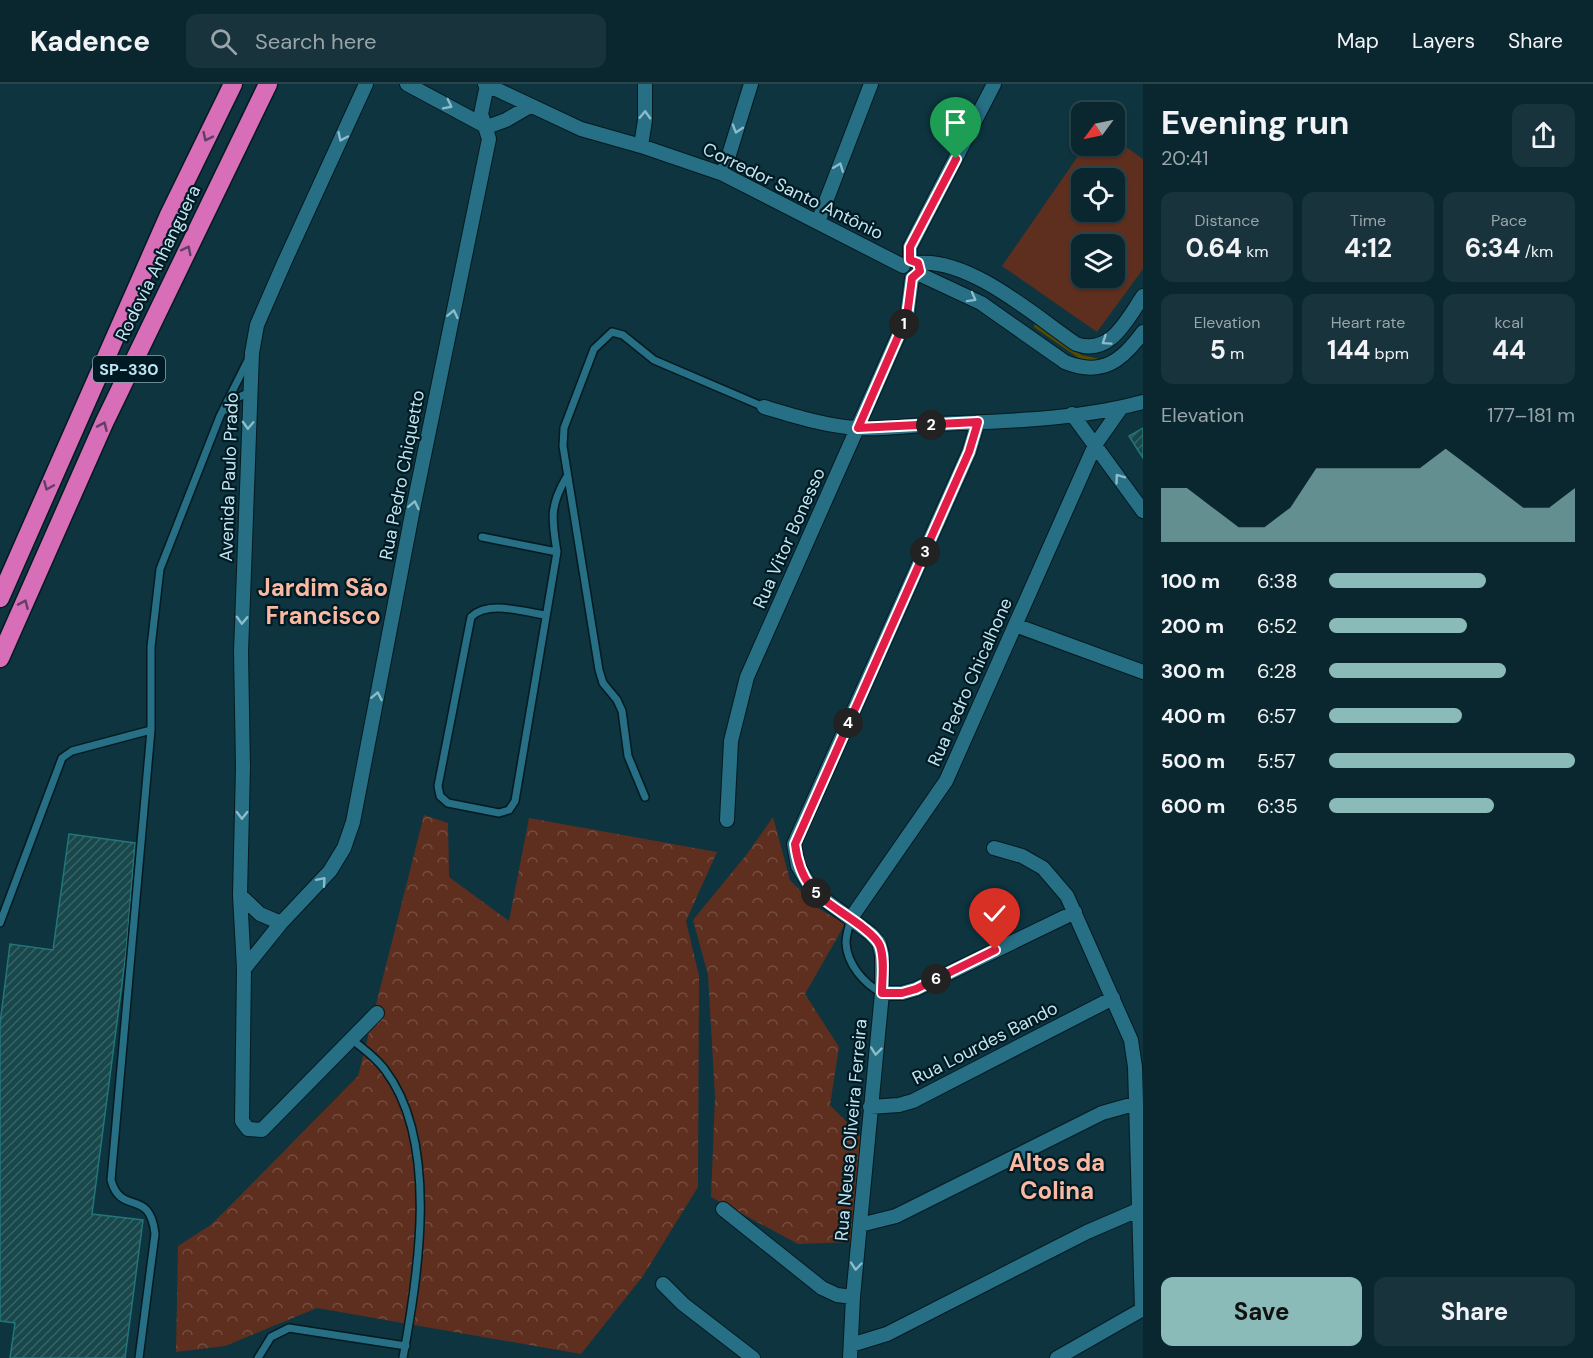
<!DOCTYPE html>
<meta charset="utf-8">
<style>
body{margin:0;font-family:"DM Sans",sans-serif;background:#18333b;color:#f1f3f6;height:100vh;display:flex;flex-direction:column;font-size:22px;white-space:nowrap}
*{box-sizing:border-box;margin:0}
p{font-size:20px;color:#99a5aa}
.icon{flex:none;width:33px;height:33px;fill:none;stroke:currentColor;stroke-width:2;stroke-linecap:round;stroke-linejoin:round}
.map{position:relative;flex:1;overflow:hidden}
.sheet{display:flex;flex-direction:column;background:#0a272f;width:450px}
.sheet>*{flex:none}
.needle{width:39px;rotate:237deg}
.fabs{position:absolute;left:1071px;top:18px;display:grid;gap:12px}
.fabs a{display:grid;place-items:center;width:54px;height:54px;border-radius:12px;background:#0a272f;box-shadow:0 2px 4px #0004,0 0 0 2px #2a444b;font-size:30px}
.pin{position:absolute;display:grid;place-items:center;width:51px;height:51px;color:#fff;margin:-62px -26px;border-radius:50% 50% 50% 0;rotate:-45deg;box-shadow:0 0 6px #0007}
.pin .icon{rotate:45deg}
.km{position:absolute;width:30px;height:30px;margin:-15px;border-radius:50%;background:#222;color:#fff;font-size:16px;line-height:30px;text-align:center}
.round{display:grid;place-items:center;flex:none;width:63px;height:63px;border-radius:12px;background:#18333b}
.overview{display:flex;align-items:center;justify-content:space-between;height:102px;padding:0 18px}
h1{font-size:33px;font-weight:700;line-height:45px}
.metrics{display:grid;grid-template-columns:repeat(3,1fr);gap:9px;height:102px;padding:6px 18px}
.metrics div{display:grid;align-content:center;border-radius:12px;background:#18333b;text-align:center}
.metrics b{font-size:26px;font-weight:700}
.metrics small{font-size:16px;font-weight:400}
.metrics p{font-size:16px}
.chart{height:168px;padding:12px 18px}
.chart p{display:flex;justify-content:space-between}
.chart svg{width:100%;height:108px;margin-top:6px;fill:#8bbbb9;opacity:.7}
.button{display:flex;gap:12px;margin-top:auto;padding:12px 18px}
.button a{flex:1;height:69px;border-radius:12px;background:#8bbbb9;color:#111;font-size:24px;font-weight:700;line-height:69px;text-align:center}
.button a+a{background:#18333b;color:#f1f3f6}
ul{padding:0 18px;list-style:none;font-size:20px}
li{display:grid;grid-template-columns:96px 72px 1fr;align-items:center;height:45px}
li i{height:15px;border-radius:8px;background:#8bbbb9}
header{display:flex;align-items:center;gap:36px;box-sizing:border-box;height:84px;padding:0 30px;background:#0a272f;border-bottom:2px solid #2a444b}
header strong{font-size:28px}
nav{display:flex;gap:33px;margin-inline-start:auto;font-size:21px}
.search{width:420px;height:54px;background:#18333b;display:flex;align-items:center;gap:15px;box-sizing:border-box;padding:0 21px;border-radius:12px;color:#99a5aa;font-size:22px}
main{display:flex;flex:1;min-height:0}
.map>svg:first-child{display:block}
.park{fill:url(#park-crowns)}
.garden{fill:#5e2f1e;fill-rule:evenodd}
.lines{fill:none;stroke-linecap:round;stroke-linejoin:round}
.stream{stroke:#554a00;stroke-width:4}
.building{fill:url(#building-hatch);stroke:#22767a;stroke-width:1.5}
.service-casing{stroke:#041a20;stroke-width:10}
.minor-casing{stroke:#041a20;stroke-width:16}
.motorway-casing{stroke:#041a20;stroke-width:21}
.service{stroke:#266f84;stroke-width:7}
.minor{stroke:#266f84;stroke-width:14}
.motorway{stroke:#d86db8;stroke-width:18}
.oneway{stroke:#8cbcca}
.oneway2{stroke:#613f66}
.route-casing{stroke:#fff;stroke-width:12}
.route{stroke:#e11d48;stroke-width:8}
.labels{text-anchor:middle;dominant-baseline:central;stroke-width:4.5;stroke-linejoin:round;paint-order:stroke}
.shield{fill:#001a23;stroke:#88a8b2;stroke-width:1.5}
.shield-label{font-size:16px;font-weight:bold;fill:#c3e5f0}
.street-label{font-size:18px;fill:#c3e5f0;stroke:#001a23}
.district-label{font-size:24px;font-weight:bold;fill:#f9b9a3;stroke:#001a23}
</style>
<header>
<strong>Kadence</strong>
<div class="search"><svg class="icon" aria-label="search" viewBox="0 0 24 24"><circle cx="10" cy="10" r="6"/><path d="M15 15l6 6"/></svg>Search here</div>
<nav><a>Map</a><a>Layers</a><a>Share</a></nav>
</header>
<main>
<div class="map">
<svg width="1143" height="1274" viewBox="0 0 1143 1274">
<defs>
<pattern id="park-crowns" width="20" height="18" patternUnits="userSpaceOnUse" patternTransform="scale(1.5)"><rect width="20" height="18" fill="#5e2f1e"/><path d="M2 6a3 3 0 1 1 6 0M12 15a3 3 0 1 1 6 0" fill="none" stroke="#734d3f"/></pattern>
<pattern id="building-hatch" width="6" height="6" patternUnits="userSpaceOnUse" patternTransform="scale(1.5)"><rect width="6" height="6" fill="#18484b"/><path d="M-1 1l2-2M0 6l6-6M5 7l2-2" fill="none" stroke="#386265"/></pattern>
</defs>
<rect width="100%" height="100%" fill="#0d343f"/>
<path class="park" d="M 424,731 L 448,739 L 449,793 L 509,837 L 529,734 L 717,768 L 686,837 L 699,892 L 698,1103 L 643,1192 L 581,1270 L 317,1224 L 225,1262 L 176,1268 L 178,1162 L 212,1140 L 358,992 Z
M 773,733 L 790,796 L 816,823 L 845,840 L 805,910 L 839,963 L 830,1021 L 867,1059 L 853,1158 L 798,1160 L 711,1113 L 715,1013 L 708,891 L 693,836 L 747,770 Z"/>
<path class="garden" d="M 1115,55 L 1143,75 L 1143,185 L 1097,248 L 1002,182 L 1085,62 L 1114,62 ZM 1082,94 L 1114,94 L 1114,128 L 1082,128 ZM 1082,160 L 1114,160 L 1114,194 L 1082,194 Z"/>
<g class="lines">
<path class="stream" d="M 1036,242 L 1081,273 L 1099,277"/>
</g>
<path class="building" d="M 1143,344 L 1143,374 L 1129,352 Z
M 69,750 L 135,759 L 126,869 L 92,1130 L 143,1136 L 125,1274 L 10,1274 L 15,1239 L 0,1237 L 0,940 L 10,860 L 53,866 Z"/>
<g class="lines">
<g class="service-casing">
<path id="service" d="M 226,326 L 237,314 L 250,308
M 482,453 L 557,468
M 546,531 C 524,528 488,516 471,533 L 438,702 L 440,712 L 448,719 L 499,729 L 509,726 L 515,717 L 557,468 C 552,436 549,423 566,394
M 645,713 L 628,672 L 622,627 L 617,616 L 603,599 L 599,586 L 563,362 L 564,344 L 594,265 L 612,248 L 623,251 L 654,276 L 764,323
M 851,834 C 849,842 846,851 846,859 C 847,880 864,900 882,909
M 0,839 L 62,674 L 72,667 L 151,646
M 351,955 C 363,964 377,975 385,986 C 440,1058 418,1192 403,1274
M 139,1274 L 155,1150 C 150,1103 121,1133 111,1096 L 151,646 L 151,563 L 160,485 L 220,332 L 248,276
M 258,1274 L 271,1253 L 289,1244 L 406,1262"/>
</g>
<g class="minor-casing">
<path id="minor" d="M 366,0 L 284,179 L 257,241 L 252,269 L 241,568 L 243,683 L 240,811 L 244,885 L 242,1037 L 248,1045 L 262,1046 L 377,929
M 407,0 L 487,43 L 506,36 L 530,22
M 485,0 L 581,45 L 641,62 L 723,90 L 903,182
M 641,62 L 645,36 L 645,0
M 723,90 L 751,0
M 818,138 L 871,0
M 910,176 L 910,163 L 994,0
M 918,179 C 970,174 1035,232 1076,260 C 1110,272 1126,237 1143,212
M 919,190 L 981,219 L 1065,278 C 1102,293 1122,277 1143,248
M 764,323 C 794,332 826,342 857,344 C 884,346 913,341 939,340 C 1006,337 1078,336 1143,318
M 1072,330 L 1143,427
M 1015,541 L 1143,588
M 727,736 L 731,657 L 747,593 L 907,232 L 912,194
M 994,764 L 1022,772 L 1043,784 L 1067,812 L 1131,956 L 1135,983 L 1142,1226
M 240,811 L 260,830 L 281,839
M 851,834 L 946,697 L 1095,361 L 1121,324
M 244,885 L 281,839 L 330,787 L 344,764 L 353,738 L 412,430 L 489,55 L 481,30 L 487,1
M 882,909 L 902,909 L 916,905 L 1075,828
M 870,1023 L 899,1021 L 913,1017 L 1113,914
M 723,1125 L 822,1204 L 837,1211 L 853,1213
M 860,1141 L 896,1132 L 1102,1029 L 1134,1020
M 663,1200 L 683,1220 L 753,1274
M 851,1261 L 887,1250 L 1087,1148 L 1138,1126
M 850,1274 L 853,1213 L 882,909 L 882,871 L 879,859 L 871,850 L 813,807 L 798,782 L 794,760 L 969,368 L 978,338
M 1057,1274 L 1143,1225"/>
</g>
<g class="motorway-casing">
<path id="motorway" d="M 0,514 L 169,131 L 233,0
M 0,574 L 104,339 L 268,0"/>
</g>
<use href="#service" class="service"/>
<use href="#minor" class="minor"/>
<use href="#motorway" class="motorway"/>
</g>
<defs><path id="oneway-chevron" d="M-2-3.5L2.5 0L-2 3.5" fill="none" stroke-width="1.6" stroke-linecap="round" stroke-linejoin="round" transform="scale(1.5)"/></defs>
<g class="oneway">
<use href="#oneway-chevron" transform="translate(448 21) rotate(27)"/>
<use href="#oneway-chevron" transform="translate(645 31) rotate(-88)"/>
<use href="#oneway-chevron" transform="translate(737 45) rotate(107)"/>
<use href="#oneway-chevron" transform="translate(342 53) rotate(115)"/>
<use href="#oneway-chevron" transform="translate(839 83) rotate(-69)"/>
<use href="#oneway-chevron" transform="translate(972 214) rotate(29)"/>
<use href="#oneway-chevron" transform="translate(453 230) rotate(-78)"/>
<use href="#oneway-chevron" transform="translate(1106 257) rotate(146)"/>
<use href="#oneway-chevron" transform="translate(248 341) rotate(92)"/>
<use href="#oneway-chevron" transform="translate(1119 394) rotate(-126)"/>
<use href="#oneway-chevron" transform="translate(414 421) rotate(-78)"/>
<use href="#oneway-chevron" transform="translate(242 536) rotate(92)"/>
<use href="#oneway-chevron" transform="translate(377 612) rotate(-79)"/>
<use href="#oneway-chevron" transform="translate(242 731) rotate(91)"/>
<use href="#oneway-chevron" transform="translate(322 797) rotate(-49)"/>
<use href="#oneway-chevron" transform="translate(876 967) rotate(96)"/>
<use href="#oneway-chevron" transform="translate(856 1182) rotate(95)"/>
</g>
<g class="oneway2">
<use href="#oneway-chevron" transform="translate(207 53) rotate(116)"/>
<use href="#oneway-chevron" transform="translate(187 166) rotate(-63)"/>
<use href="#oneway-chevron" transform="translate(103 342) rotate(-66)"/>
<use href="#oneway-chevron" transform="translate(48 402) rotate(113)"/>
<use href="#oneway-chevron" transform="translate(24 520) rotate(-66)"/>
</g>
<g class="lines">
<g class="route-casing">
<path id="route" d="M 956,75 L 910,163 L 910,176 L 918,179 L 920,187 L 912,194 L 907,232 L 858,344 L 978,338 L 969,368 L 795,760 C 801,809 825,815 861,842 C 868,848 877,854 880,862 C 885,876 882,894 882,909 L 902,909 L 916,905 L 995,866"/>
</g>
<use href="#route" class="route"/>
</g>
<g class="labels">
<rect class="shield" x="93" y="272" width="72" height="26" rx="4.5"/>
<g class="shield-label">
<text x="129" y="285">SP-330</text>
</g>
<g class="street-label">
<text transform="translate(793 107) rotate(26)">Corredor Santo Antônio</text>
<text transform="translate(158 179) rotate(-64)">Rodovia Anhanguera</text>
<text transform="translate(402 391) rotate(-79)">Rua Pedro Chiquetto</text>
<text transform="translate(229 393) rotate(-88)">Avenida Paulo Prado</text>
<text transform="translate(789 454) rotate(-66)">Rua Vitor Bonesso</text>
<text transform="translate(970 598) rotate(-66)">Rua Pedro Chicalhone</text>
<text transform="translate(985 959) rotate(-27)">Rua Lourdes Bando</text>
<text transform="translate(851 1046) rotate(-85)">Rua Neusa Oliveira Ferreira</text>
</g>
<g class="district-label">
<text x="323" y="503">Jardim São<tspan x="323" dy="28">Francisco</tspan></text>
<text x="1057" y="1078">Altos da<tspan x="1057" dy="28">Colina</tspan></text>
</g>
</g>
</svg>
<div class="fabs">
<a><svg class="needle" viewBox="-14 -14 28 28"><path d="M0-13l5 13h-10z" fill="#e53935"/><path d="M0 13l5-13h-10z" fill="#99a5aa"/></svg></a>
<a><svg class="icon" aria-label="locate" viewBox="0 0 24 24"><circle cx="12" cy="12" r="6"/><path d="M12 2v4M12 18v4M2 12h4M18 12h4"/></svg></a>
<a><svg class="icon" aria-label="layers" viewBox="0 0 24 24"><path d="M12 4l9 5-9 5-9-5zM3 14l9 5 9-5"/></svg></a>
</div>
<div class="pin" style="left:956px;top:75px;background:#1e9e55"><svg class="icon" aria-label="arrive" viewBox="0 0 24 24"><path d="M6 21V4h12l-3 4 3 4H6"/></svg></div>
<div class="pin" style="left:995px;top:866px;background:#d93025"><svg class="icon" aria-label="check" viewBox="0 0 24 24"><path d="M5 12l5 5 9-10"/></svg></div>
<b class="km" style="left:904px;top:240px">1</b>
<b class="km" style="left:931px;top:341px">2</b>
<b class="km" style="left:925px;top:468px">3</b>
<b class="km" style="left:848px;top:639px">4</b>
<b class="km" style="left:816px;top:809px">5</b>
<b class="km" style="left:936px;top:895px">6</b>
</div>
<section class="sheet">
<div class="overview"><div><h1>Evening run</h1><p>20:41</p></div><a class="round"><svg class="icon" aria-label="share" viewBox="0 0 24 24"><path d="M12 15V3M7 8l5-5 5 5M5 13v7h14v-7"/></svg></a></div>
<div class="metrics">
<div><p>Distance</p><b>0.64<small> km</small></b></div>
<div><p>Time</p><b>4:12</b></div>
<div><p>Pace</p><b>6:34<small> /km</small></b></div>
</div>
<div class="metrics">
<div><p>Elevation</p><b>5<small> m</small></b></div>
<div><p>Heart rate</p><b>144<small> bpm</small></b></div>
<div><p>kcal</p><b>44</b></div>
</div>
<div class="chart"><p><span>Elevation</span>177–181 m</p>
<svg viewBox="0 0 160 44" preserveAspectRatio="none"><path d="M0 44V22L10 22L20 30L30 38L40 38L50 30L60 14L70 14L80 14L90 14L100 14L110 6L120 14L130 22L140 30L150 30L160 22V44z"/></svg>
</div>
<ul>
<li><b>100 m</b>6:38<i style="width:64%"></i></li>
<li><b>200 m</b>6:52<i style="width:56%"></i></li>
<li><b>300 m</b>6:28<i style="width:72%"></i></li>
<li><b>400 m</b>6:57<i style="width:54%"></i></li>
<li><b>500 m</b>5:57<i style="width:100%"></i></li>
<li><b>600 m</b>6:35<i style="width:67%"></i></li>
</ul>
<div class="button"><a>Save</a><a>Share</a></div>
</section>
</main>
